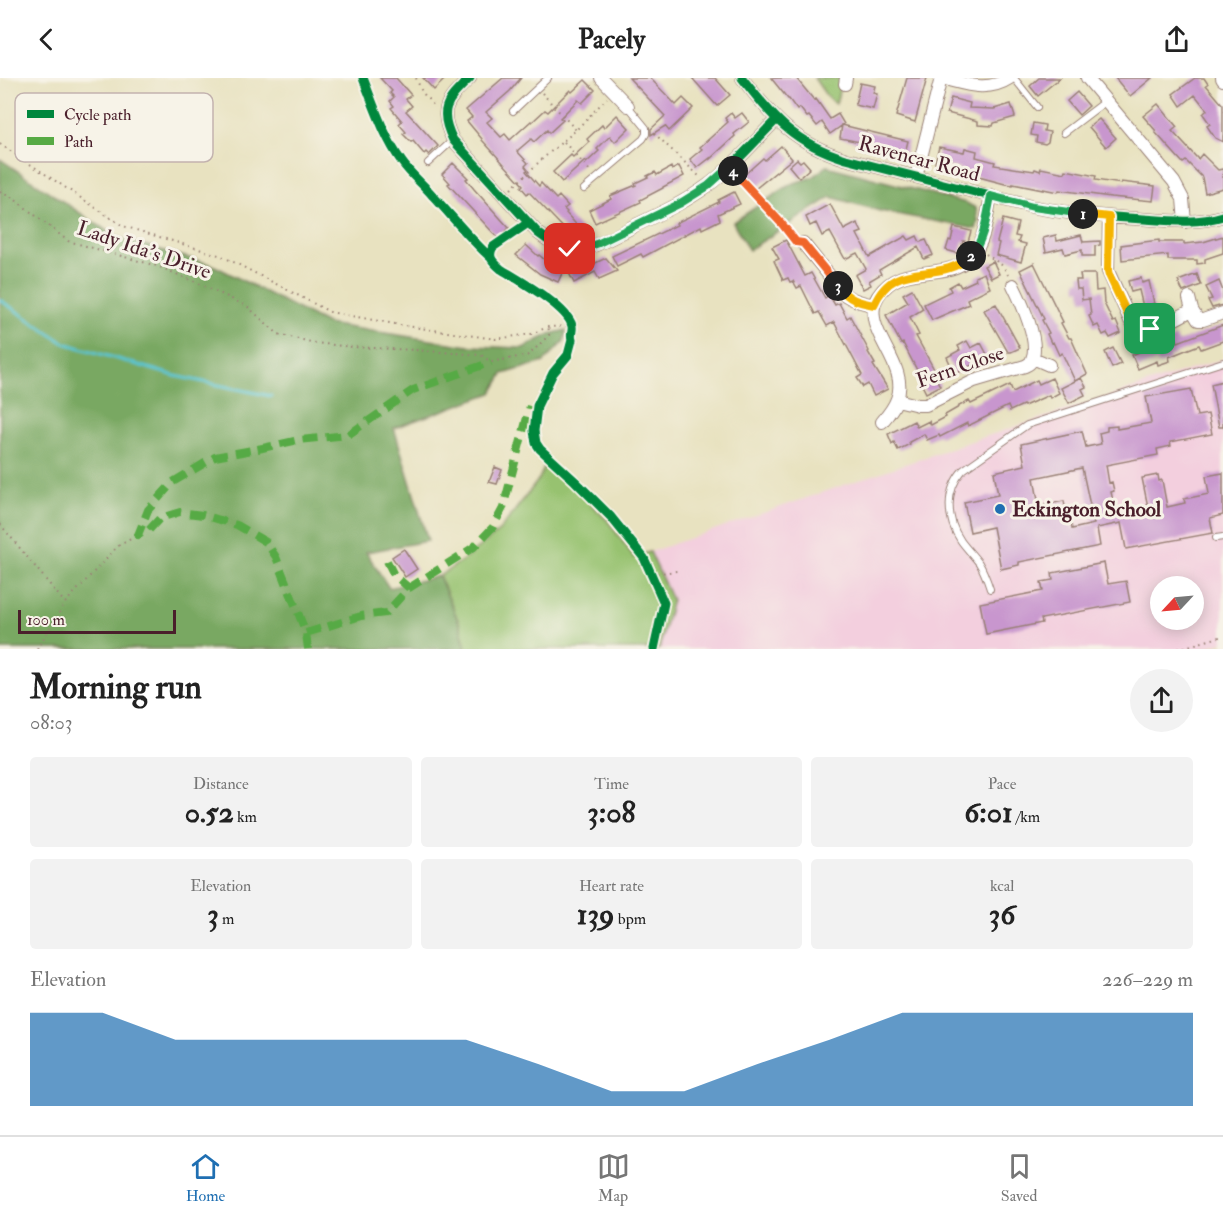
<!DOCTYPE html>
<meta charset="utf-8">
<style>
body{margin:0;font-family:"IM FELL Double Pica",serif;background:#f2f2f2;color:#222;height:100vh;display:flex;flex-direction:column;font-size:22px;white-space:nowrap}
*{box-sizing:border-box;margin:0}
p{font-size:20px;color:#767676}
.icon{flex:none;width:33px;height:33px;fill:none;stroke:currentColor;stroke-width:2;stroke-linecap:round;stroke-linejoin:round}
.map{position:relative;height:571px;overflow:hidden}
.drawer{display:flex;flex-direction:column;background:#fff;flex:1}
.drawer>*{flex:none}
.needle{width:39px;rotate:244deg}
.controls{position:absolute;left:1150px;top:498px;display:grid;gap:12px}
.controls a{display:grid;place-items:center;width:54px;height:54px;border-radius:50%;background:#fff;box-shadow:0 3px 15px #0003;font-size:30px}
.scale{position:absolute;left:18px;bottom:15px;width:158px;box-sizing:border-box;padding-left:6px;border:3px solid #4a1f2b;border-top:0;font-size:16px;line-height:21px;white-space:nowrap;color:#4a1f2b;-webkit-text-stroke:4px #f7f3e8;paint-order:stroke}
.pin{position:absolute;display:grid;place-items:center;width:51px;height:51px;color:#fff;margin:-26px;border-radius:12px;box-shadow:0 3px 9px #0006}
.km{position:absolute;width:30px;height:30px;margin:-15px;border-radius:50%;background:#222;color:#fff;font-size:16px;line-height:30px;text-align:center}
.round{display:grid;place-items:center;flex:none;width:63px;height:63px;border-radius:32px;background:#f2f2f2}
.head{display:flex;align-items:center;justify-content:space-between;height:102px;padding:0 30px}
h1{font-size:33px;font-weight:700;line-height:45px}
.figures{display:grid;grid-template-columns:repeat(3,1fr);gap:9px;height:102px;padding:6px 30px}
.figures div{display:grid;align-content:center;border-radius:6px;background:#f2f2f2;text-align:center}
.figures b{font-size:30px;font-weight:700}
.figures small{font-size:16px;font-weight:400}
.figures p{font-size:16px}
.chart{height:168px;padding:12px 30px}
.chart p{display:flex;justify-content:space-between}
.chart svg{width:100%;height:108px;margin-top:6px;fill:#1f6fb2;opacity:.7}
header{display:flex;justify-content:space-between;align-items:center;height:78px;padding:0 30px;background:#fff;font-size:27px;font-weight:700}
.tabs{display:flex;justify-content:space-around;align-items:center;height:84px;border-top:2px solid #e0e0e0;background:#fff;font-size:16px;color:#767676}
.tabs a{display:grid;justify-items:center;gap:3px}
.tabs .current{color:#1f6fb2}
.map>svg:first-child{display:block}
.built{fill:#f3cfde;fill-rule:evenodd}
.green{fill:#97c26f;stroke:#70704d;stroke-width:1.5}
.forest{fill:#79a862;stroke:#626446;stroke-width:1.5}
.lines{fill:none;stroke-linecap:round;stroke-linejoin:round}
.stream{stroke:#59c5d2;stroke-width:3}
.building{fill:#c896ce;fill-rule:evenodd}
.service-casing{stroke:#998076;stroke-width:8}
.minor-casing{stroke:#998076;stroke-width:14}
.path{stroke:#998076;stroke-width:2;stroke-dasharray:1.5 4.5;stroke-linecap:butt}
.service{stroke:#fff;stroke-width:6}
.minor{stroke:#fff;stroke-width:12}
.quiet{stroke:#57aa44;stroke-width:8;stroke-dasharray:15 8;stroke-linecap:butt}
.cycleway-casing{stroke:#f7f3e8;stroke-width:13}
.cycleway{stroke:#00873e;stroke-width:9}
.split-1-casing{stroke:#fff;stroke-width:12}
.split-2-casing{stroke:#fff;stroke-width:12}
.split-3-casing{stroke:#fff;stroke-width:12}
.split-4-casing{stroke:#fff;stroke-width:12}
.split-5-casing{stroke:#fff;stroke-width:12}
.split-1{stroke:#f5b400;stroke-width:8}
.split-2{stroke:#22a559;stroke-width:8}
.split-3{stroke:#f5b400;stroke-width:8}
.split-4{stroke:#f0652b;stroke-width:8}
.split-5{stroke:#22a559;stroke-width:8}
.poi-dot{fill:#1f6fb2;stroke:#f7f3e8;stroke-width:2}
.labels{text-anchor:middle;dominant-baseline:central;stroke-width:6;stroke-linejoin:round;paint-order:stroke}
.street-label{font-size:21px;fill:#4a1f2b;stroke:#f7f3e8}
.poi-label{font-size:21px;font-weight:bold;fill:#4a1f2b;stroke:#f7f3e8;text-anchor:start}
.key{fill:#f7f3e8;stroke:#c3b3af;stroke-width:1.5}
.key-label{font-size:16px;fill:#4a1f2b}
</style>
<header><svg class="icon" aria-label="back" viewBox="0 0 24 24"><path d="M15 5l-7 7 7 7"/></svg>Pacely<svg class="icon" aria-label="share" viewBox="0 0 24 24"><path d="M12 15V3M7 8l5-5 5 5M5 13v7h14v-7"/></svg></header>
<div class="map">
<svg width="1223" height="571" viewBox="0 0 1223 571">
<rect width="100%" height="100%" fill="#f7f3e8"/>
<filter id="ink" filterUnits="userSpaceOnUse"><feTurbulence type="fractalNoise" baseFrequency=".0167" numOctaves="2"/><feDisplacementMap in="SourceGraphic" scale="12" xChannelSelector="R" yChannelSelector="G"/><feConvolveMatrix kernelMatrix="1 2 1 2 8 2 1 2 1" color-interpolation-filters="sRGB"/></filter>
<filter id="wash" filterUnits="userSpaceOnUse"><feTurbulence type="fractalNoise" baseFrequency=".008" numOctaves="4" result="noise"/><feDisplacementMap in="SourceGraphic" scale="24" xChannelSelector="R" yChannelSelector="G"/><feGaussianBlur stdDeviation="1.35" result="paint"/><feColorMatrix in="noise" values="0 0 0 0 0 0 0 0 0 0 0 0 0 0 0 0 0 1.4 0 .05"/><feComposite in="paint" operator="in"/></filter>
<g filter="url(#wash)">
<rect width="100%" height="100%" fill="#e8e2c0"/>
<path class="built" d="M 1223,281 L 1223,564 L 1200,571 L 659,571 L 672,522 L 650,474 L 966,365 ZM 1161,508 L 1194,508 L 1194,542 L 1161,542 Z"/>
<path class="green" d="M 814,0 L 842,0 L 836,26 L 828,20 Z
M 547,383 L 607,442 L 634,479 L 650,474 L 672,522 L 659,571 L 466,571 L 460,547 L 439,498 L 466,480 L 500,452 L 539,401 Z"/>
<path class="forest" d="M 0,81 L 116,159 L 213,187 L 327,246 L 469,268 L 523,270 L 550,256 L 566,252 L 564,263 L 544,284 L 503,296 L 492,315 L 394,350 L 428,463 L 366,474 L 389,510 L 439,498 L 460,547 L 466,571 L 0,571 Z
M 827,88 L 966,125 L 976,130 L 978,144 L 976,151 L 880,133 L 831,119 L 749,172 L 745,166 L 733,144 L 791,106 L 813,99 Z"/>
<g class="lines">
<path class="stream" d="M 0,222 L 64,265 L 175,298 L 271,318"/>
</g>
<g id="blocks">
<path class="building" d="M 380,0 L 396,0 L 411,17 L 406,21 L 412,28 L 406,33 L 438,68 L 429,77 L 426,74 L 424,76 L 413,63 L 411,64 L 403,56 L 406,54 L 399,46 L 402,43 L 391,30 L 394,28 L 390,23 L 394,19 L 390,15 L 392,13 Z
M 423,0 L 446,0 L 434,12 Z
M 503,0 L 521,0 L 510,13 L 486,34 L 492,40 L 487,44 L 501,59 L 505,56 L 510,62 L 531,43 L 532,44 L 545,32 L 548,34 L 570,12 L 572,14 L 585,2 L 595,12 L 582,25 L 578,22 L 560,40 L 563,42 L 549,55 L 547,52 L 534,64 L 531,61 L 517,73 L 528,85 L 525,88 L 528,92 L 526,93 L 539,108 L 541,105 L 556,121 L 559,118 L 568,128 L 564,131 L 567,134 L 566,135 L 581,152 L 573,160 L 529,114 L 527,116 L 521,109 L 523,107 L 482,62 L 482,61 L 467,43 L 472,39 L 466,32 Z
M 629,0 L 650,0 L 676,27 L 683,20 L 693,30 L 669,53 L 665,48 L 651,57 L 651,51 L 665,38 Z
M 692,0 L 715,0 L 730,17 L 717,28 Z
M 771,0 L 796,0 L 814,22 L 816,21 L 830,41 L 838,36 L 844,46 L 830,56 L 822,44 L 817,48 L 809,38 L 807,39 L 800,30 L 797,32 L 789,21 L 788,21 Z
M 907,0 L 927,0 L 915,44 L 896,38 Z
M 1039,0 L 1060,0 L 1038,18 L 1030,8 Z
M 1115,0 L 1152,0 L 1130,18 Z
M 1195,0 L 1204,0 L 1208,6 L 1206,7 L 1223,27 L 1223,64 L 1215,60 L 1207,48 L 1210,46 L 1203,36 L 1207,32 L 1195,17 L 1181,28 L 1173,16 Z
M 860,5 L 875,8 L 873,15 L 877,16 L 873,31 L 855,27 Z
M 1077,14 L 1089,28 L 1079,37 L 1067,23 Z
M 951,20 L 970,25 L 969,30 L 994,31 L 1011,26 L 1015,39 L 994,45 L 993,48 L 978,47 L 978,43 L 947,35 Z
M 1158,26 L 1177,49 L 1172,53 L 1198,81 L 1202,76 L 1218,92 L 1223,91 L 1223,110 L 1205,115 L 1202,99 L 1186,83 L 1183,85 L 1155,54 L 1156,53 L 1143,38 Z
M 731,35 L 735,40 L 742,35 L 749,44 L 734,56 L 735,58 L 710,81 L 710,80 L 697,90 L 690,81 L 702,71 L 700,69 L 728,44 L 725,40 Z
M 617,37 L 629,50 L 615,64 L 610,58 L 597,71 L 599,73 L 586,85 L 585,83 L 562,104 L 553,94 L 571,77 L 573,79 L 589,64 L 587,61 L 602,47 L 604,50 Z
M 1099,41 L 1116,60 L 1106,69 L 1089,49 Z
M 1033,45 L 1045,47 L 1044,53 L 1050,54 L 1048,64 L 1045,66 L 1036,64 L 1037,58 L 1031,57 Z
M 842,47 L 908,63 L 904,79 L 859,67 L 860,64 L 840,60 Z
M 781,68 L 792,81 L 755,111 L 744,97 L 763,80 L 765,82 Z
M 939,69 L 964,74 L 965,70 L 977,73 L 976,79 L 995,84 L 994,87 L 1034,93 L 1035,91 L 1040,93 L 1041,90 L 1065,95 L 1066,92 L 1096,98 L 1095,102 L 1121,106 L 1121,104 L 1155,108 L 1153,123 L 1111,119 L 1059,112 L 1058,114 L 1043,111 L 1043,112 L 1013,106 L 1013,107 L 1005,106 L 975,98 L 976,97 L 960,93 L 960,91 L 935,85 Z
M 797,81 L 800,84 L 803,82 L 810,90 L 799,100 L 789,88 Z
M 453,85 L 468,100 L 466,101 L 474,111 L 509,150 L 498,160 L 448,106 L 450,105 L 442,96 Z
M 679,88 L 684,98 L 663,109 L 663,110 L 640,122 L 641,124 L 595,145 L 589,132 L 611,121 L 610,118 L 636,107 L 635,105 L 648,99 L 647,98 L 655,94 L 657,97 L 671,89 L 672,92 Z
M 734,114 L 740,126 L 718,136 L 720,142 L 702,151 L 701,148 L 643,179 L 641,176 L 617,188 L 612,178 L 677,147 L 676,145 L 719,124 L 718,122 Z
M 830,126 L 844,152 L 857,145 L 862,154 L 857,156 L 869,179 L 906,158 L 909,162 L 917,158 L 920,164 L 926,162 L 933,177 L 924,181 L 918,169 L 879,192 L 881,196 L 869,203 L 871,207 L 863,211 L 855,197 L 866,191 L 857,175 L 845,181 L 830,154 L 822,158 L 816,145 L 810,148 L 806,139 Z
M 1003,141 L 1018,145 L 1015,158 L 1020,159 L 1018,164 L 1026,166 L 1021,184 L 996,177 L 999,165 L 997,164 Z
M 954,149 L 971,153 L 968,164 L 963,163 L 960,176 L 946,172 L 949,162 L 951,163 Z
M 1056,157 L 1057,163 L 1081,157 L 1083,164 L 1100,163 L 1100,167 L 1095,168 L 1095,178 L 1082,178 L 1082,172 L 1065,176 L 1063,170 L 1046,174 L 1043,160 Z
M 1223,158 L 1223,175 L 1205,181 L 1205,185 L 1197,186 L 1197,182 L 1168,182 L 1168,177 L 1122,182 L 1121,167 L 1159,162 L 1159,164 L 1184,164 L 1184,166 L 1203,164 Z
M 786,162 L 805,198 L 811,195 L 825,220 L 829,217 L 835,227 L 839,225 L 847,240 L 850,238 L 869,273 L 868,274 L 875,286 L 873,287 L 888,311 L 874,318 L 868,306 L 863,309 L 857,300 L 862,297 L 834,244 L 827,248 L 819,234 L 815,236 L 801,208 L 797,210 L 793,203 L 790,204 L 788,200 L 783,202 L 774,183 L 779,181 L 772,169 Z
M 526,167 L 538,178 L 539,177 L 545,182 L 564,191 L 558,204 L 540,196 L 516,177 Z
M 606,180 L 617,193 L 599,201 L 595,194 L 574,205 L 569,195 L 582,188 L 583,191 Z
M 993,183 L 999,196 L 991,200 L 984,188 Z
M 1034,185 L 1063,244 L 1061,245 L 1069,260 L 1071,260 L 1087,296 L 1075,303 L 1062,275 L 1059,277 L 1053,264 L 1051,265 L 1047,256 L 1049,255 L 1042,242 L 1044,241 L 1020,192 Z
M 984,195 L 990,210 L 967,221 L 969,226 L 932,242 L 924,226 L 951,213 L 949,209 L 958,204 L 961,209 L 976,202 L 975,199 Z
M 1080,196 L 1095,196 L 1096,213 L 1103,212 L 1104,225 L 1113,244 L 1116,243 L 1121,255 L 1110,260 L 1107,255 L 1103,257 L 1098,247 L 1094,249 L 1089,238 L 1091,237 L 1089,221 L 1082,222 L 1081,211 L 1077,211 L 1076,202 L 1081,202 Z
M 1197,196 L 1201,207 L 1183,214 L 1178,203 Z
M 1141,200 L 1142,205 L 1149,203 L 1154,225 L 1152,226 L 1158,240 L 1149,243 L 1144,243 L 1141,234 L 1144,233 L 1139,212 L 1131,214 L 1128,203 Z
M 1219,203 L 1223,213 L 1223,227 L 1212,230 L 1208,222 L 1212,221 L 1206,209 Z
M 912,211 L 923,231 L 910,239 L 919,257 L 916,258 L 935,293 L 933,295 L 940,308 L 926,315 L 921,305 L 923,304 L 903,265 L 901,266 L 886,237 L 908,224 L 903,216 Z
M 996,226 L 1020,270 L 1011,274 L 1008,274 L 984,232 Z
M 1223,247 L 1223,263 L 1201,271 L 1199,267 L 1186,272 L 1169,279 L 1170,283 L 1158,287 L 1157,283 L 1138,291 L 1132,277 L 1146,271 L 1147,273 L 1176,259 L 1178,264 Z
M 967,263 L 971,270 L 981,265 L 990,282 L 982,286 L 980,283 L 955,296 L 947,279 L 960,272 L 958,268 Z
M 1113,270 L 1121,286 L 1112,290 L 1105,274 Z
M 1052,300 L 1059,315 L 1050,320 L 1049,317 L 1024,328 L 1023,327 L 1010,333 L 1008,328 L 968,348 L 967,345 L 940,359 L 939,357 L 927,362 L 924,356 L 909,364 L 910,366 L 898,372 L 894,364 L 892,366 L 888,356 L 914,343 L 917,349 L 929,343 L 931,347 L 946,339 L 945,337 L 959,329 L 959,328 L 969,323 L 971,326 L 1010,307 L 1013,314 L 1037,302 L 1039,306 Z
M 1081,300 L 1086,309 L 1082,311 L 1085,317 L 1069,325 L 1061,310 Z
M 1223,303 L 1223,349 L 1219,349 L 1211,306 Z
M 1191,311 L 1197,338 L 1208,336 L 1212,356 L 1170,364 L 1171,368 L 1157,371 L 1158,377 L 1106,387 L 1109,405 L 1112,404 L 1114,413 L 1111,414 L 1116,436 L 1148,429 L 1142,400 L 1158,397 L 1159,403 L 1162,402 L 1167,429 L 1185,425 L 1184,421 L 1209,416 L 1206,398 L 1223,395 L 1223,437 L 1210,440 L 1213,455 L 1126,471 L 1121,445 L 1097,450 L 1100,468 L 1019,484 L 1019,487 L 1001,491 L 993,449 L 970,454 L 964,424 L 998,417 L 994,394 L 1025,387 L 1021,366 L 1082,353 L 1086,369 L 1101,366 L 1099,355 L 1107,353 L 1107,349 L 1117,348 L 1117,351 L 1151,345 L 1146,319 ZM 1082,390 L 1094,446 L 1072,451 L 1068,428 L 1065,429 L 1064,423 L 1039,428 L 1034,400 Z
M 495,389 L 502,392 L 497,406 L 489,404 Z
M 404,471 L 417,491 L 405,499 L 392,479 Z
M 1104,485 L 1108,506 L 1126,503 L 1130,524 L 1041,541 L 1042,545 L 986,556 L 980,525 L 1043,513 L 1041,504 L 1053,502 L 1052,495 Z"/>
</g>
</g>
<g filter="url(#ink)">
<use href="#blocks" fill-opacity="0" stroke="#998076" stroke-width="1.5"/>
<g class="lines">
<g class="service-casing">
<path id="service" d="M 1014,0 L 1037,29
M 513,33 L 548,0
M 1064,55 L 1106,23
M 428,85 L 453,62
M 584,111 L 643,61 L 646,56 L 646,50 L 628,28
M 1216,460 L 1223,459
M 990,511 C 987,502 984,493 979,485 C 973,477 966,470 961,463 C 946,441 945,412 963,392 L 1027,347 L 1223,284"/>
</g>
<g class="minor-casing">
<path id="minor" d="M 470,0 C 448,22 437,30 453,62 L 538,155 C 548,163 558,169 571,171 C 578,171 586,170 593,168 C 607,163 621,155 634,148 C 659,136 684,125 707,108 C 732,90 754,64 776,42
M 601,0 L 628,28
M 742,0 C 774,41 794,65 846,81 L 1033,129 C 1070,136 1107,139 1144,141 C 1171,143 1197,146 1223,138
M 941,0 C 966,6 987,15 1010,0
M 1087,0 L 1174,104 L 1183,121 L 1185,144
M 1222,0 L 1223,2
M 845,6 L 846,0
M 916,99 L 941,0
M 1109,139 L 1108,193 L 1131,244 C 1133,246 1135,249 1138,250 C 1151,257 1180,238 1192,232
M 803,165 L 845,217 C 854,223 864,225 874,227
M 1189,220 L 1192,232 L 1198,242 L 1203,242 L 1223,235
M 1033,280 L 1049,287
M 897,322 L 918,327 L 926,327 L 974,303 L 1025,288 C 1029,286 1031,285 1032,281 C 1040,264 1021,223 1013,207
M 882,344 C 888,337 894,330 897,321 C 911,285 858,251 878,218 C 903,179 955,209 977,171 C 986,156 987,135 991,118"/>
</g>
<path class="path" d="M 416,0 L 422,14 L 433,27 L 435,27
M 542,15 L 576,52
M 654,55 L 700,99
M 564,64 L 591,94
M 0,66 L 123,148 L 222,178 L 330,234 L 406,248 L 495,261 L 531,256 L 548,249 L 572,248
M 737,97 L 782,145 L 793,160
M 511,111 L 540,83 L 576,52 L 607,20
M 0,114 L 13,120 L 68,163 L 157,188 L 203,207 L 248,229 L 278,256 L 315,265 L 352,269 L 415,272 L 481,277 L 491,284 L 529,277 L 550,256 L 548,249
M 986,176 L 1003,188 L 1008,197
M 0,446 L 65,525
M 651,496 L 677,493
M 37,571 L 65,525 L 118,468 L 138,457
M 1178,571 L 1223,558"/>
<use href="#service" class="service"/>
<use href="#minor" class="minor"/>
<path class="quiet" d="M 387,483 L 394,497 L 409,510
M 306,555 L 361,538 L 386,535 L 409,510 L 474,469 L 493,449 L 503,430 L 530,328
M 308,571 L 306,555 L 276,479 L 266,464 L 237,447 L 203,437 L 180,434 L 160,440 L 149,452 L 138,457 L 148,432 L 173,404 L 215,379 L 258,371 L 299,362 L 348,357 L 413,312 L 491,284"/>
<g class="cycleway-casing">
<path id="cycleway" d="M 363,0 C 374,28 384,59 402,84 C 411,97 423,106 433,118 C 452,138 469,160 490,179
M 470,0 C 448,22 437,30 453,62 L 538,155 C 548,163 558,169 571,171 C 578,171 586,170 593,168 C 607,163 621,155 634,148 C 659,136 684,125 707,108 C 732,90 754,64 776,42
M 742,0 C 774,41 794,65 846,81 L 1033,129 C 1070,136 1107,139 1144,141 C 1171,143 1197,146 1223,138
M 528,145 L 493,169 C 487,179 493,184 501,191 C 517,201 568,229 572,248 C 573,253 570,257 572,262 L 568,277 L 553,295 L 537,328 L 534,353 L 536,365 L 540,371 L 575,403 L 611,439 L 644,480 L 664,525 L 654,571"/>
</g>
<use href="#cycleway" class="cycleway"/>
</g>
</g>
<g class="lines" filter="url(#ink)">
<g class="split-1-casing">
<path id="split-1" d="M 1083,136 L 1109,139 L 1108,193 L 1109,197 L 1131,244 L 1137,250 L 1150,251"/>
</g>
<g class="split-2-casing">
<path id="split-2" d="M 971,178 C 984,162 987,138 991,118 L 1033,129 L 1083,136"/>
</g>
<g class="split-3-casing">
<path id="split-3" d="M 838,208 C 849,222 858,224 874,227 C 895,178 937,208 971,178"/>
</g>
<g class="split-4-casing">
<path id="split-4" d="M 733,93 L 782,146 L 796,164 L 803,165 L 838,208"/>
</g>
<g class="split-5-casing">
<path id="split-5" d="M 570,171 L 582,171 L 599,165 L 679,126 L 708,108 L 729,89 L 733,93"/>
</g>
<use href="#split-1" class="split-1"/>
<use href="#split-2" class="split-2"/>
<use href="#split-3" class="split-3"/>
<use href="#split-4" class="split-4"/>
<use href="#split-5" class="split-5"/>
</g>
<circle class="poi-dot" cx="1000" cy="431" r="6"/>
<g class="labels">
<g class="street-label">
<text transform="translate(919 81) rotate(15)">Ravencar Road</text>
<text transform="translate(144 172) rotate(19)">Lady Ida's Drive</text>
<text transform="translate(960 289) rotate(-19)">Fern Close</text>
</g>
<g class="poi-label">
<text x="1012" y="431">Eckington School</text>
</g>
</g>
<rect x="15" y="15" width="198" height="69" rx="9" class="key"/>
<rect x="27" y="32" width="27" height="8" fill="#00873e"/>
<rect x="27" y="59" width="27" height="8" fill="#57aa44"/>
<g class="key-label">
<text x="64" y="42">Cycle path</text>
<text x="64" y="69">Path</text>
</g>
</svg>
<div class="controls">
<a><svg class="needle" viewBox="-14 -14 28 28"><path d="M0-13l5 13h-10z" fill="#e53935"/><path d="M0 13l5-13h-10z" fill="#767676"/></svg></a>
</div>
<div class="scale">100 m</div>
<div class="pin" style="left:1150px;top:251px;background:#1e9e55"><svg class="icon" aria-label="arrive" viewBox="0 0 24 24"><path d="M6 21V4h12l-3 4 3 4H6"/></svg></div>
<div class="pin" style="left:570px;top:171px;background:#d93025"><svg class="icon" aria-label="check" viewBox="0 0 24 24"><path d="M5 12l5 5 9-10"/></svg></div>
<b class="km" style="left:1083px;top:136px">1</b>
<b class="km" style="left:971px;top:178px">2</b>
<b class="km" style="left:838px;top:208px">3</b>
<b class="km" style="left:733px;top:93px">4</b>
</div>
<section class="drawer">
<div class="head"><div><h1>Morning run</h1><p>08:03</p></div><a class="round"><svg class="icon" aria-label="share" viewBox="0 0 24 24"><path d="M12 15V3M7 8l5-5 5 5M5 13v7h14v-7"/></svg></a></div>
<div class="figures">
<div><p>Distance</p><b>0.52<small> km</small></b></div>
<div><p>Time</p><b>3:08</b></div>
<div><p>Pace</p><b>6:01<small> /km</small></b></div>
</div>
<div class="figures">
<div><p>Elevation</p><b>3<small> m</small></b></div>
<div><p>Heart rate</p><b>139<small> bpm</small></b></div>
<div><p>kcal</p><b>36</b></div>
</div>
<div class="chart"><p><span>Elevation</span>226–229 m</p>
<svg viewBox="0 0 160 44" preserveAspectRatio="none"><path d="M0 44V6L10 6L20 17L30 17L40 17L50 17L60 17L70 27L80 38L90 38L100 27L110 17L120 6L130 6L140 6L150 6L160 6V44z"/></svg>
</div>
</section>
<nav class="tabs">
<a class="current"><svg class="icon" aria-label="home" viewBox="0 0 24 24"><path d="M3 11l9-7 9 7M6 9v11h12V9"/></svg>Home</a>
<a><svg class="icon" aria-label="map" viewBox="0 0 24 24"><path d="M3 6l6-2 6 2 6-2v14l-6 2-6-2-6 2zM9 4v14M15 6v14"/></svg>Map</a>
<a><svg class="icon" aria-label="saved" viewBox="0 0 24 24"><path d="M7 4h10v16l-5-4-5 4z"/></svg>Saved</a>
</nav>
